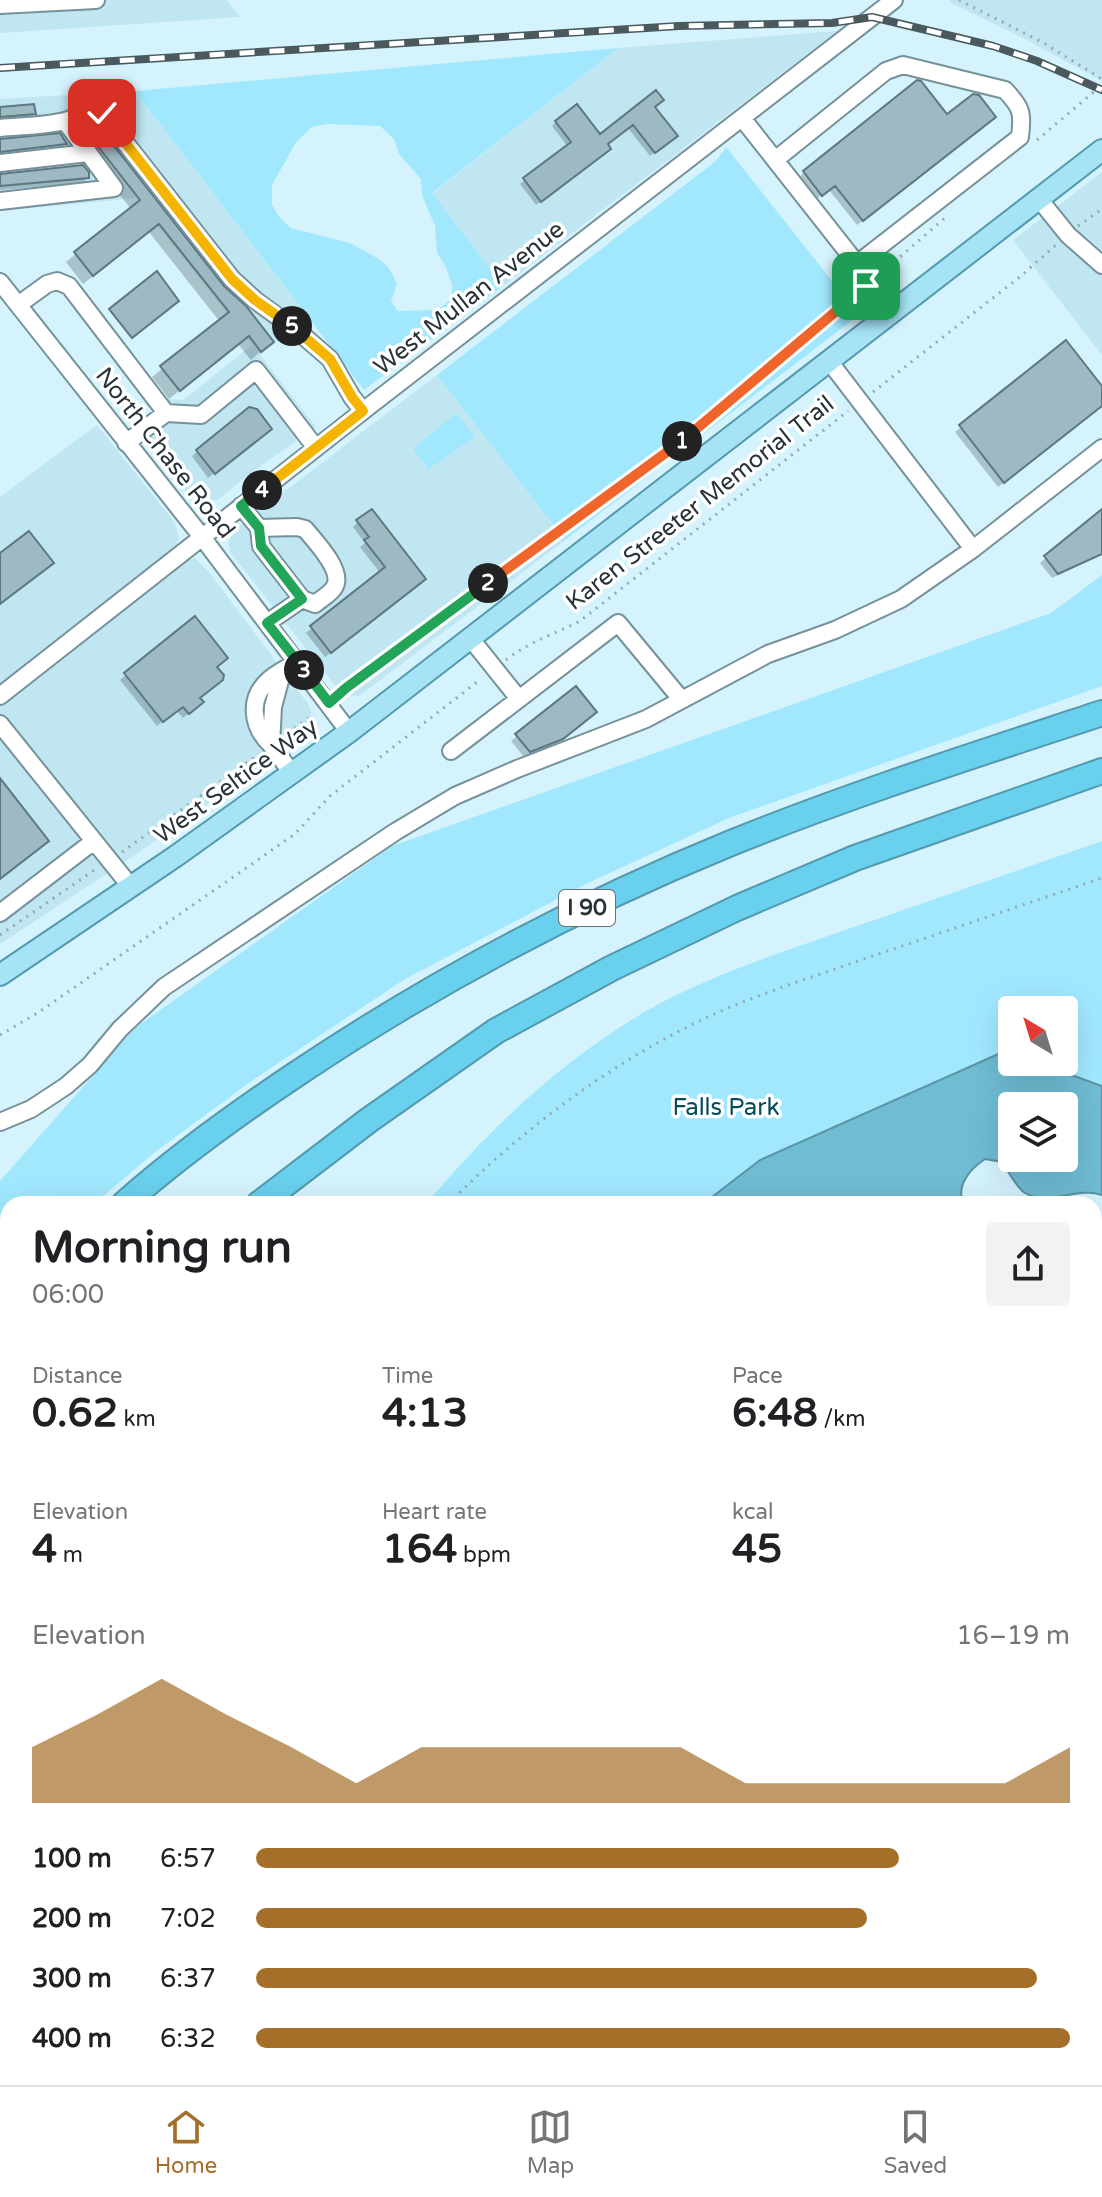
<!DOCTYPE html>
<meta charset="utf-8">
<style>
body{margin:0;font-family:"Varela Round",sans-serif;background:#f2f2f2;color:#202124;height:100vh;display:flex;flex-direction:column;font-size:30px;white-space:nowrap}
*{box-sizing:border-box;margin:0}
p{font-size:26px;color:#757577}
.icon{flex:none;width:44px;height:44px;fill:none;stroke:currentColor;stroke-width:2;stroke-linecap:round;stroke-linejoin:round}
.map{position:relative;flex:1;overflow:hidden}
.sheet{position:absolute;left:0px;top:1196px;width:1102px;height:890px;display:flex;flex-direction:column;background:#fff;border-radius:24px 24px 0 0;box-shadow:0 8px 32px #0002}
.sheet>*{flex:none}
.needle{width:52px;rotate:322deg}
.fabs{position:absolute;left:998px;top:996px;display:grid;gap:16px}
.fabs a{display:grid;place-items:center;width:80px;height:80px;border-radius:8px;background:#fff;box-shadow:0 8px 32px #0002;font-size:40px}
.pin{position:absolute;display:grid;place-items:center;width:68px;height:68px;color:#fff;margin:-34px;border-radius:16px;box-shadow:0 4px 12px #0006}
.km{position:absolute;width:40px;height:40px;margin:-20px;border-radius:50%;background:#222;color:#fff;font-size:22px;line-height:40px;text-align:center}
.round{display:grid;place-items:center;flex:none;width:84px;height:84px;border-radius:8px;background:#f2f2f2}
.head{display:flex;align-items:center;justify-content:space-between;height:136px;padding:0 32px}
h1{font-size:44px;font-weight:700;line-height:60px}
.figures{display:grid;grid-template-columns:repeat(3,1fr);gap:12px;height:136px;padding:8px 32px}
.figures div{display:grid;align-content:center}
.figures b{font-size:40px;font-weight:700}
.figures small{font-size:22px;font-weight:400}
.figures p{font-size:22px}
.chart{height:224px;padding:16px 32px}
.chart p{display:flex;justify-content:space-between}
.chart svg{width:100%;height:144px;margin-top:8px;fill:#a46f29;opacity:.7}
ul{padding:0 32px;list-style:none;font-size:26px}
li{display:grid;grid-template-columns:128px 96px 1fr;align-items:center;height:60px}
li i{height:20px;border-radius:10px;background:#a46f29}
.menu{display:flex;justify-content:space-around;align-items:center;height:112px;border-top:2px solid #e0e0e0;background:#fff;font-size:22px;color:#757577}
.menu a{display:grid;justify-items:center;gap:4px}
.menu .active{color:#a46f29}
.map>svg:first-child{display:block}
.built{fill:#c0e6f1}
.green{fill:#a1e8fe;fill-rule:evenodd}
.water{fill:#6fbcd3;stroke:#5a93a4;stroke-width:2;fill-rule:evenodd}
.shadow{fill:#0003}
.building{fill:#9dbac3;stroke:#5c777f;stroke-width:2}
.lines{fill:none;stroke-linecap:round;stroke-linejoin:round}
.minor-casing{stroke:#76919a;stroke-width:20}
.major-casing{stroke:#5399ae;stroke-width:24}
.highway-casing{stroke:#5399ae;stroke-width:28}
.path{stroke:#93aab2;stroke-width:3;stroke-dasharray:2 6;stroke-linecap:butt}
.minor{stroke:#fff;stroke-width:16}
.major{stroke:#a5e3f5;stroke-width:20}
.highway{stroke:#69d0ee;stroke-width:24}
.rail-casing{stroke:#4a595e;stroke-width:8}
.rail{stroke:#fff;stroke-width:5;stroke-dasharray:15;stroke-linecap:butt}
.split-1-casing{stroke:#fff;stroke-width:16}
.split-2-casing{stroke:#fff;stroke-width:16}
.split-3-casing{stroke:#fff;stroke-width:16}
.split-4-casing{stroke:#fff;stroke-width:16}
.split-5-casing{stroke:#fff;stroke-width:16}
.split-6-casing{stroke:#fff;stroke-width:16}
.split-1{stroke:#f0652b;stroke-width:10}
.split-2{stroke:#f0652b;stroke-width:10}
.split-3{stroke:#22a559;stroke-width:10}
.split-4{stroke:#22a559;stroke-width:10}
.split-5{stroke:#f5b400;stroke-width:10}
.split-6{stroke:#f5b400;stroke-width:10}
.labels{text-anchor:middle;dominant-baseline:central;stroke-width:7;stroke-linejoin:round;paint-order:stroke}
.shield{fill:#fff;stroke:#697174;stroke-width:2}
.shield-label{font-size:22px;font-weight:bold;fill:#293438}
.street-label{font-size:24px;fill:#293438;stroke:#fff}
.park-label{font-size:24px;fill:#044b5c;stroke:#fff}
</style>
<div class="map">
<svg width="1102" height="2085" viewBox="0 0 1102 2085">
<rect width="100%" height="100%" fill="#d5f3fd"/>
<path class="built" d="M 0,0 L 227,0 L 240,17 L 0,33 Z
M 949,0 L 1102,0 L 1102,81 L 1025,39 L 953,4 Z
M 837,31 L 503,286 L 432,194 L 618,48 Z
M 135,91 L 307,316 L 260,355 L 316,427 L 249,474 L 218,500 L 207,501 L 194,498 L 180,487 L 132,427 L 168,399 L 183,400 L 252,345 L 136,198 L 0,211 L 0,99 Z
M 1102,172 L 1102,355 L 1013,240 Z
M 437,375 L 565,540 L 359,696 L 345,695 L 337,688 L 230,552 L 228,542 L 234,530 Z
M 97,425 L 175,523 L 179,539 L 173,551 L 0,686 L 0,497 Z
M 195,558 L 209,572 L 308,704 L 311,712 L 312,727 L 303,737 L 129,859 L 0,944 L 0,702 L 187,559 Z"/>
<path class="green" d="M 618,48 L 432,193 L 503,286 L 364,390 L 135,91 ZM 327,124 L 380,126 L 394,139 L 399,154 L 421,179 L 422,195 L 435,226 L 437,253 L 446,267 L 452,285 L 452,297 L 448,302 L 437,310 L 398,311 L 391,301 L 397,284 L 389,268 L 379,259 L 350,243 L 291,228 L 280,218 L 272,205 L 272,185 L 296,142 L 312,127 Z
M 726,147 L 859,315 L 565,540 L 437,375 L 716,161 Z
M 456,413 L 475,436 L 429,469 L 413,449 Z
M 1102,575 L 1102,686 L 729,818 L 588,883 L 405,979 L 253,1080 L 155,1152 L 94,1204 L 8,1204 L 8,1280 L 0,1287 L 0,1181 L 135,1028 L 392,846 L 1051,613 Z
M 1102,841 L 1102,1086 L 1036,1062 L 1064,1062 L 1064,1010 L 1012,1010 L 1012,1053 L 1005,1051 L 760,1160 L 703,1204 L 426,1204 C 490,1128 562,1060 648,1010 C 706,977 782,952 845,930 C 930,901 1016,871 1102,841 Z
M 1094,1263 L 1102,1263 L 1102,1433 L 1094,1436 Z
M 1102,1489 L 1102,1589 L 1096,1598 L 1102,1610 L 1102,1951 L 1094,1943 L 1094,1499 Z
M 8,1693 L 8,1916 L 0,1922 L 0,1702 Z
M 1094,1958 L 1102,1967 L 1102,2063 L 1096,2065 L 1094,2063 Z
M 852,2078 L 916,2078 L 926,2085 L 850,2085 Z"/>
<path class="water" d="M 1005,1051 L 1012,1053 L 1012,1062 L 1036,1062 L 1102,1086 L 1102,1195 C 1077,1186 1050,1207 1025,1193 C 1016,1187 1008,1171 1002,1162 L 985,1159 C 970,1169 956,1185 963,1204 L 703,1204 L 760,1160 ZM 1012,1106 L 1064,1106 L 1064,1158 L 1012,1158 Z
M 257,2078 L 382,2078 L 383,2085 L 256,2085 Z"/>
<path class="shadow" d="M 653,108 L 671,140 L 650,156 L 627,127 L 605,144 L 605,153 L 536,205 L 520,184 L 568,147 L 552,126 L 556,122 L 599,136 Z
M 0,109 L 33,114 L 28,119 L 0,121 Z
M 947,116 L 988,123 L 857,225 L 829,190 L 816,199 L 799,178 L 804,172 Z
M 95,125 L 222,287 L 271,342 L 251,360 L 238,344 L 169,399 L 152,377 L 220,322 L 149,232 L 83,284 L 66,262 L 131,209 L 74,137 L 83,128 Z
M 0,141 L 65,144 L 60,149 L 0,156 Z
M 0,176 L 87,178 L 82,183 L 0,190 Z
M 156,274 L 176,300 L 130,337 L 110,311 Z
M 1065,343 L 1102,390 L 1102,405 L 998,487 L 955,432 Z
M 250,409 L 264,434 L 208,478 L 192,456 Z
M 1102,512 L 1102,555 L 1052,578 L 1040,563 Z
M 358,522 L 418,584 L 325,657 L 306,633 L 380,573 L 360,547 L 365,543 L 353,527 Z
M 194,619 L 215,667 L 198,699 L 196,707 L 183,718 L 176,710 L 157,726 L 120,680 Z
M 576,688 L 589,717 L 556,744 L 524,757 L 511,741 Z"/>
<path class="building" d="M 917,80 L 921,81 L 947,114 L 973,94 L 979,95 L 996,117 L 863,221 L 835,186 L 822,196 L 803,171 Z
M 656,90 L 664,100 L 655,107 L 678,136 L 655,153 L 633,125 L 608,144 L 611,149 L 541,202 L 523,178 L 571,142 L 555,121 L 577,104 L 600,134 Z
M 34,104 L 36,114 L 0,117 L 0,107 Z
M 90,123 L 96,123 L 224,286 L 246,306 L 274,342 L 261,352 L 249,336 L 180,391 L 160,366 L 229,312 L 159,224 L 93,276 L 74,252 L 140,200 L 82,126 Z
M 60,133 L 67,144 L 0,152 L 0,139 Z
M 83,165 L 89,172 L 89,178 L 0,186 L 0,174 Z
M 157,271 L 179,301 L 132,338 L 109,309 Z
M 1066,340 L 1102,386 L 1102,406 L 1004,483 L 959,425 Z
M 249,407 L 257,409 L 272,429 L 215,474 L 196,450 Z
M 372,509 L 426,579 L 331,653 L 310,626 L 385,567 L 364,540 L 369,537 L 356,520 Z
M 1102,509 L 1102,554 L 1058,574 L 1044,556 Z
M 29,531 L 54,563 L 0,604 L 0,553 Z
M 195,616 L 228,658 L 217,667 L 224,675 L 223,680 L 200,698 L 204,702 L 189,714 L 183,707 L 163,722 L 124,673 Z
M 576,686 L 597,712 L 563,739 L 530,752 L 515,734 Z
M 0,778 L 49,841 L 0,879 Z"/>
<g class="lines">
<g class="minor-casing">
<path id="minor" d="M 0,5 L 96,0
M 742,118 L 857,264 L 1020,137 C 1023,113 1022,108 1005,90 L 903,65 L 886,71 L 775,160
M 0,128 C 21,126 45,126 65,121 C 79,117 88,108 102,113 L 232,279 L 255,300 L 299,332 L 330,359 L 352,397 L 363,411
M 0,163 L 88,153
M 1039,199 L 1068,235 L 1102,265
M 0,201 L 114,188 L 65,121
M 0,282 L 202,537 L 349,732
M 18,305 L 47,284 L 57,281 L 69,286 L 166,413
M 829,361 L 973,549
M 126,443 L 166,413 L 201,415 L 256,370 L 316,448
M 241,506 L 259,528 L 261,546 L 302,599 L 315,604 C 321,599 332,593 335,586 C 343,570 315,541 305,529 L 297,527 L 259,528
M 267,623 L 302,599
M 471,639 L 519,699
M 282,673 L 273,707 L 271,745 C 252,727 247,698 270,679 C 278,672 288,668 297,661
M 0,696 L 363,411 L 894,0
M 0,724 L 131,887
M 271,745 L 292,773
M 451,751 L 618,623 L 681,699
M 0,913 L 94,841
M 0,1122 L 31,1109 L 66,1086 L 90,1065 L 120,1029 L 164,987 L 395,832 L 455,796 L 517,769 L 646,719 L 768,654 L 835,630 L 901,599 L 973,549 L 1102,448
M 1094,1446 L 1102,1443
M 0,2003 L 2,1998 L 8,1995
M 521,2085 L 527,2078"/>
</g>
<g class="major-casing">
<path id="major" d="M 0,975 L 176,856 L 349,732 L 1102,150"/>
</g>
<g class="highway-casing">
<path id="highway" d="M 124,1204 C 178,1156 238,1113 298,1073 C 434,982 579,905 731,843 C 852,794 978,754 1102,713
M 259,1204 L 369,1120 L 496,1031 L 612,968 L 737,908 L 855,858 L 1102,771
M 0,1316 L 8,1308
M 0,1466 L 8,1456"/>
</g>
<path class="path" d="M 959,0 L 1042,42 L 1102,79
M 1037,140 L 1102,85
M 1078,226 L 1102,209
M 873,392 L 1021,276 L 1057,244
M 506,660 C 528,642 555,634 580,621 L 848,411
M 339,694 L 686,438 L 783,358 L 946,217
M 288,733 L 314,714
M 122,852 L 259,754
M 0,935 L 96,869
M 0,1035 L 39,1012 L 295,834 L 330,796 L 481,679
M 448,1204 C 520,1132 600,1071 691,1025 C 745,998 804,980 861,960 C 941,933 1022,905 1102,878
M 0,1770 L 8,1759
M 0,1830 L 8,1819"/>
<use href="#minor" class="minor"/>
<use href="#major" class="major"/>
<use href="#highway" class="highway"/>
<g class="rail-casing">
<path id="rail" d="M 0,68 L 679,26 L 832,23 L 872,17 L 993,46 L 1037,61 L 1102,90"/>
</g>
<use href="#rail" class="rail"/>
</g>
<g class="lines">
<g class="split-1-casing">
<path id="split-1" d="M 682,441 L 866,286"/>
</g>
<g class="split-2-casing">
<path id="split-2" d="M 488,583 L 682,441"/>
</g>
<g class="split-3-casing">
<path id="split-3" d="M 304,670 L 329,703 L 346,688 L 488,583"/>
</g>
<g class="split-4-casing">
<path id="split-4" d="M 262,490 L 241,506 L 259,528 L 261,546 L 302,599 L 267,623 L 304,670"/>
</g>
<g class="split-5-casing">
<path id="split-5" d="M 262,490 L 363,411 L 352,397 L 330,359 L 292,326"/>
</g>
<g class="split-6-casing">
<path id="split-6" d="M 102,113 L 232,279 L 255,300 L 292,326"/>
</g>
<use href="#split-1" class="split-1"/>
<use href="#split-2" class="split-2"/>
<use href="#split-3" class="split-3"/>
<use href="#split-4" class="split-4"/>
<use href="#split-5" class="split-5"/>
<use href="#split-6" class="split-6"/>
</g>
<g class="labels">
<rect class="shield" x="559" y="890" width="56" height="36" rx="6"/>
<g class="shield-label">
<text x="587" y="908">I 90</text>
</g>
<g class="street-label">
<text transform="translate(469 298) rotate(-38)">West Mullan Avenue</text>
<text transform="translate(165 453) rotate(52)">North Chase Road</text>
<text transform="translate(700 503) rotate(-38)">Karen Streeter Memorial Trail</text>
<text transform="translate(236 781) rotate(-36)">West Seltice Way</text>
</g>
<g class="park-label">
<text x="726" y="1107">Falls Park</text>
</g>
</g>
</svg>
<div class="fabs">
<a><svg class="needle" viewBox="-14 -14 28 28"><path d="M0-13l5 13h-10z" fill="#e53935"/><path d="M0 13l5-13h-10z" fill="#757577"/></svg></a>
<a><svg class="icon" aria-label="layers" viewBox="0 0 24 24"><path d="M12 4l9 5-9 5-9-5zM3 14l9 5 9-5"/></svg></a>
</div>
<div class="pin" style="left:866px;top:286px;background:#1e9e55"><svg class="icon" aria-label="arrive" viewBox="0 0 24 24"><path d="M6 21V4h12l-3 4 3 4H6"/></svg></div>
<div class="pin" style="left:102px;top:113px;background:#d93025"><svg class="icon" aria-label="check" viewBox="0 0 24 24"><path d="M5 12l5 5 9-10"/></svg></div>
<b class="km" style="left:682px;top:441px">1</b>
<b class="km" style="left:488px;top:583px">2</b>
<b class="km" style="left:304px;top:670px">3</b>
<b class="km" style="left:262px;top:490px">4</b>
<b class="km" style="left:292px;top:326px">5</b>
<section class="sheet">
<div class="head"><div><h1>Morning run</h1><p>06:00</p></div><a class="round"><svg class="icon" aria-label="share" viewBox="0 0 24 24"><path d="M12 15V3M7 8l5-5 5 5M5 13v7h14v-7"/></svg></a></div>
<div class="figures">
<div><p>Distance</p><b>0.62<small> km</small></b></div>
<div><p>Time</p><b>4:13</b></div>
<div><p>Pace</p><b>6:48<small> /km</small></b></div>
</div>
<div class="figures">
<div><p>Elevation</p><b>4<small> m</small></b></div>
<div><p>Heart rate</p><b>164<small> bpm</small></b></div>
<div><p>kcal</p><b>45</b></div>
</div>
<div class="chart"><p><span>Elevation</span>16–19 m</p>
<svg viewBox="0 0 160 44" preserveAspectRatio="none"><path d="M0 44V27L10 17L20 6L30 17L40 27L50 38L60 27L70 27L80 27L90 27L100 27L110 38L120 38L130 38L140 38L150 38L160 27V44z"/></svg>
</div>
<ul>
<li><b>100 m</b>6:57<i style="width:79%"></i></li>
<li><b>200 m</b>7:02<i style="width:75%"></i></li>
<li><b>300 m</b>6:37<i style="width:96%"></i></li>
<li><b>400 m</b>6:32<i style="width:100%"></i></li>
</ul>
</section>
</div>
<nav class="menu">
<a class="active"><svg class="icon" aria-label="home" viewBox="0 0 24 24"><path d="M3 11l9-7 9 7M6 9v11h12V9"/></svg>Home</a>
<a><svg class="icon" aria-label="map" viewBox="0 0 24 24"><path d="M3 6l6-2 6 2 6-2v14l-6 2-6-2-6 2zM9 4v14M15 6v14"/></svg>Map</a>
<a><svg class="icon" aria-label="saved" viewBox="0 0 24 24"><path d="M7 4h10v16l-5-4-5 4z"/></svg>Saved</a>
</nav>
